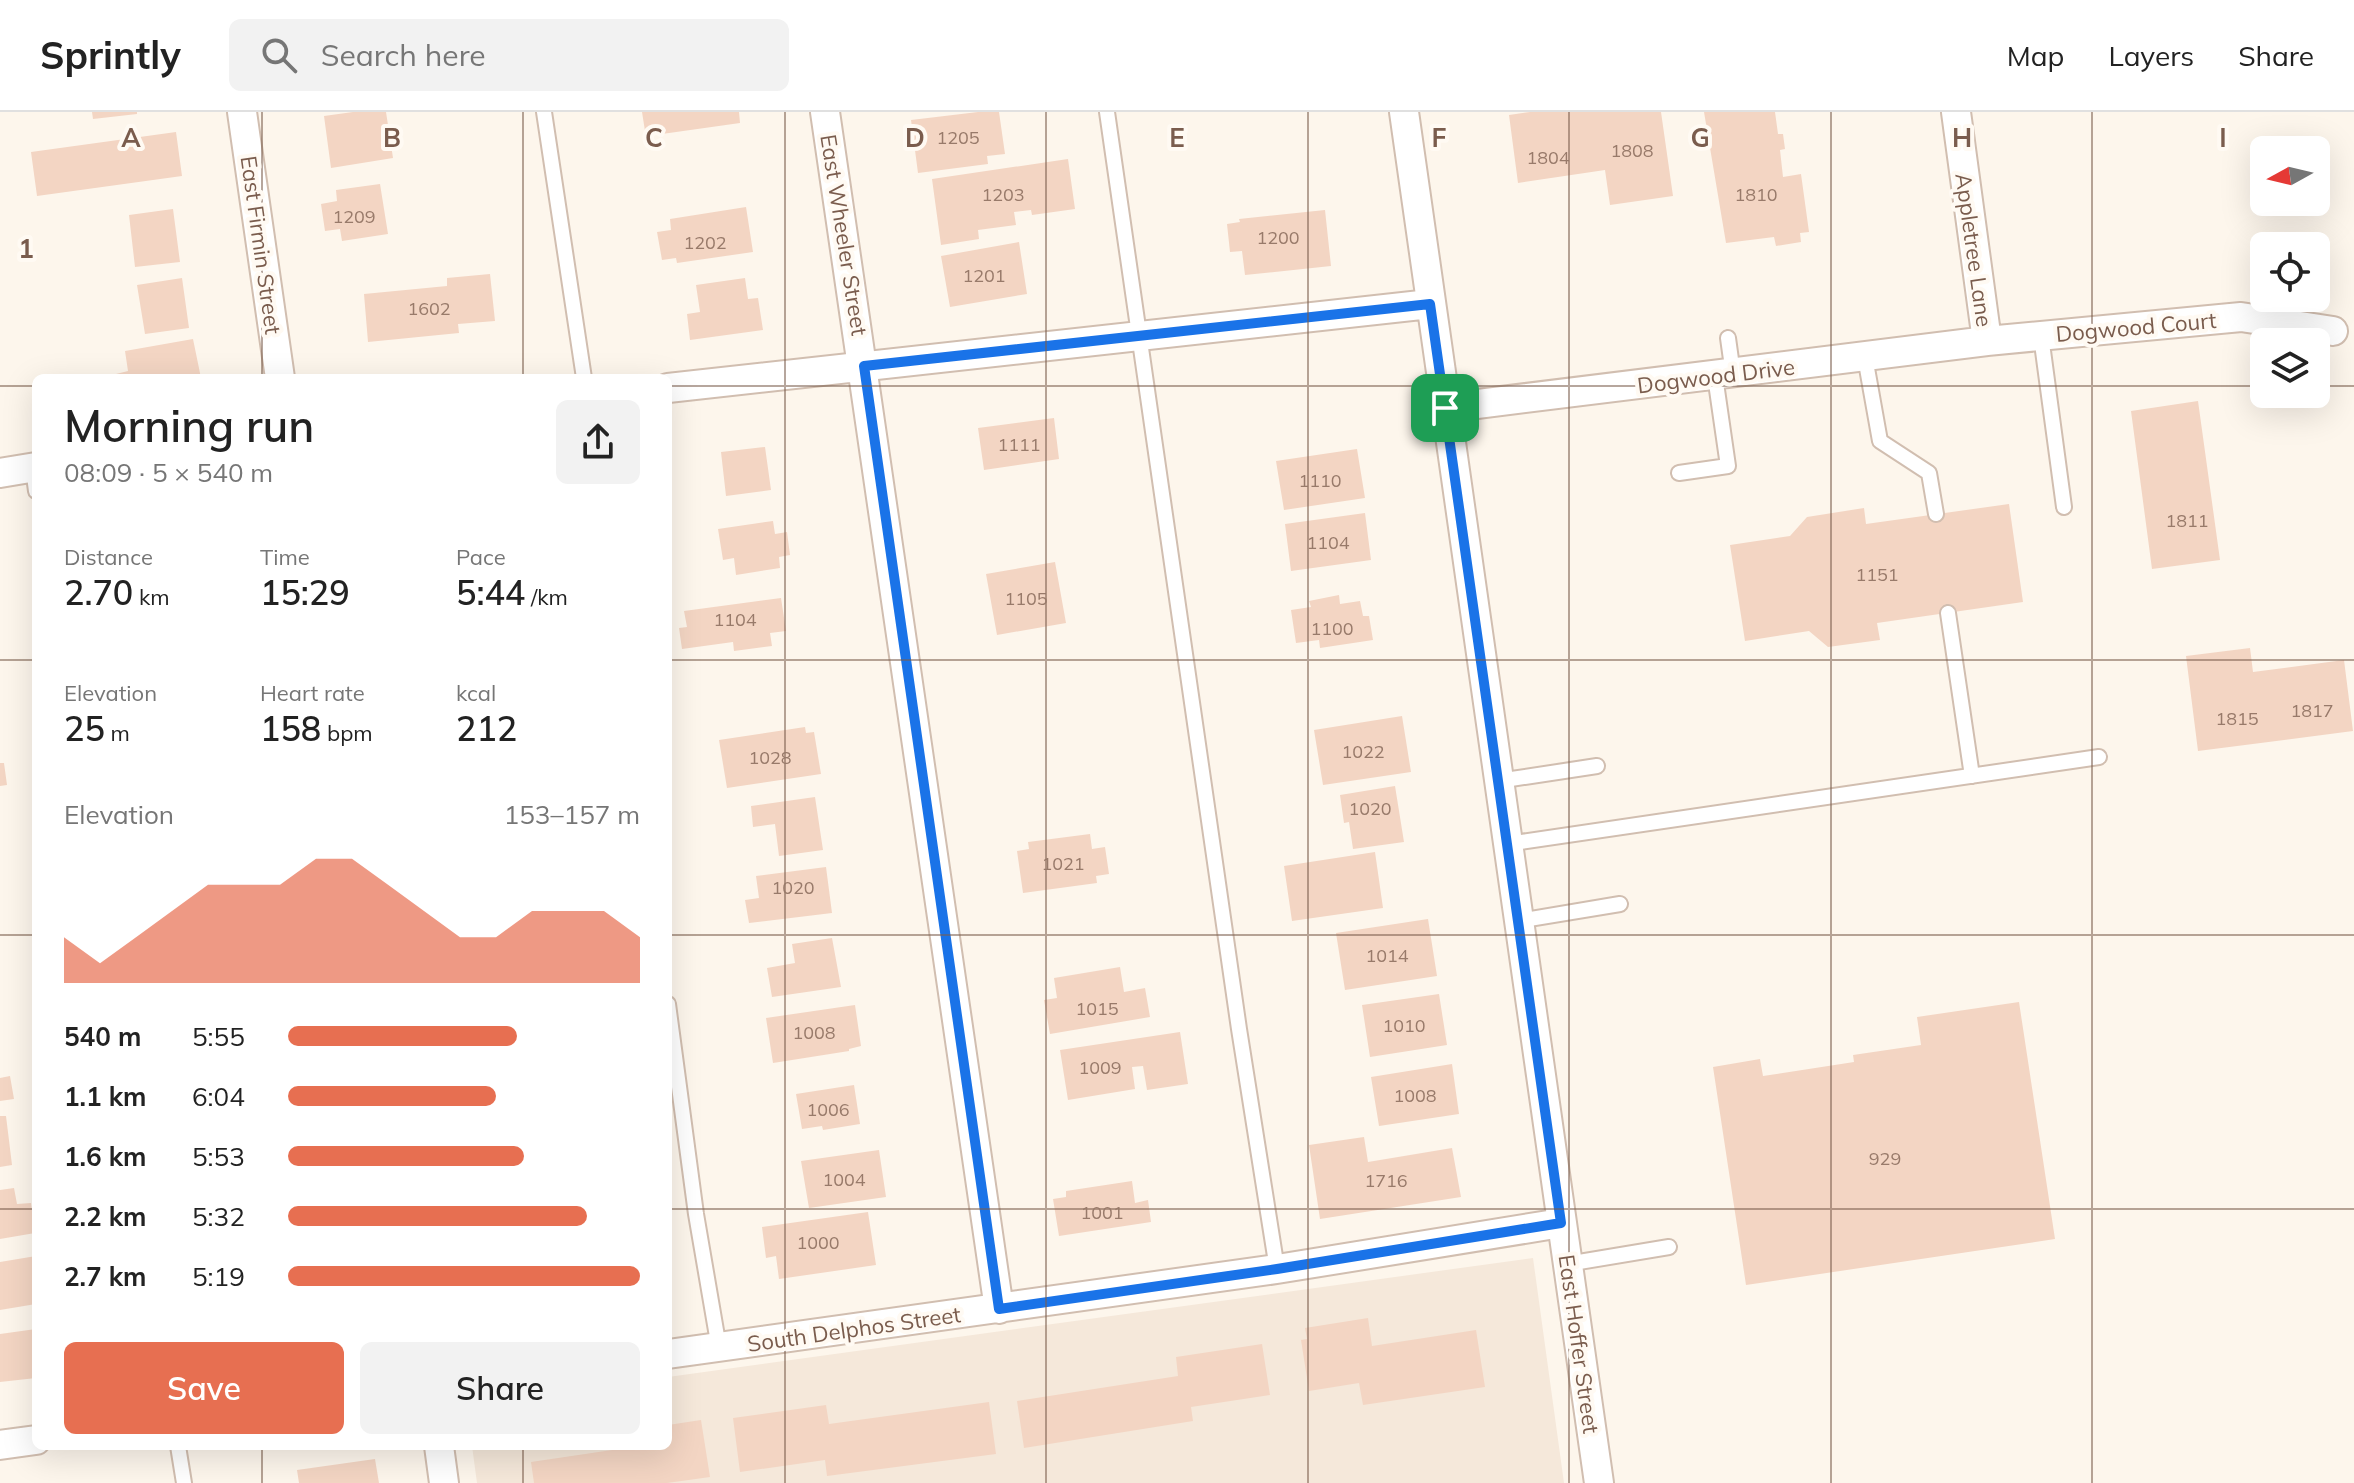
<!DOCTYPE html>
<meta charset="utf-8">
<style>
body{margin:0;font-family:Mulish,sans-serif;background:#f2f2f2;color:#222;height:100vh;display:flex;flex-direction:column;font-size:30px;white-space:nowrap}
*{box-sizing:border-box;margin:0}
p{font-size:26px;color:#767676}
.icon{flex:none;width:44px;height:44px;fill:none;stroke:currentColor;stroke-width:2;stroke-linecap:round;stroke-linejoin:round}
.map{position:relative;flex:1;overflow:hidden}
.drawer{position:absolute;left:32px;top:262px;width:640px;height:1076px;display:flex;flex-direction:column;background:#fff;border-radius:12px;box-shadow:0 8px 32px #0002}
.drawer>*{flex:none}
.needle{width:52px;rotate:262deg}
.fabs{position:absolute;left:2250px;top:24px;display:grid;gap:16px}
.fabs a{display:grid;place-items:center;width:80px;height:80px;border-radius:12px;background:#fff;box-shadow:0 8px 32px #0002;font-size:40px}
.pin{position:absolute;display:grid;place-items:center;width:68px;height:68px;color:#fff;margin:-34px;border-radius:16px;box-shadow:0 4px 12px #0006}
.round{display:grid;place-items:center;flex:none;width:84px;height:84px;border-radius:12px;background:#f2f2f2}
.headline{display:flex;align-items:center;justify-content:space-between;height:136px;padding:0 32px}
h1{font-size:44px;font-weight:600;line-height:60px}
.figures{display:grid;grid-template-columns:repeat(3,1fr);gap:12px;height:136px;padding:8px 32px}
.figures div{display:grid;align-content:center}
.figures b{font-size:34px;font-weight:600}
.figures small{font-size:22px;font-weight:400}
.figures p{font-size:22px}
.chart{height:224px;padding:16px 32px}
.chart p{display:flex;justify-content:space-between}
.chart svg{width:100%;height:144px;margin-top:8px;fill:#e76f51;opacity:.7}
.action{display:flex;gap:16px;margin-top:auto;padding:16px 32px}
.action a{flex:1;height:92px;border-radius:12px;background:#e76f51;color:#fff;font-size:32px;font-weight:600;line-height:92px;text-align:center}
.action a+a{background:#f2f2f2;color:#222}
ul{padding:0 32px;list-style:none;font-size:26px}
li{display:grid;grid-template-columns:128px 96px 1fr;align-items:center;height:60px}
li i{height:20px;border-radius:10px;background:#e76f51}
header{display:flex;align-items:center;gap:48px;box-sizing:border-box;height:112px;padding:0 40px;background:#fff;border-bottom:2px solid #e0e0e0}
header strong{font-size:38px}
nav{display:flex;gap:44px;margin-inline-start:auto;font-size:28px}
.search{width:560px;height:72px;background:#f2f2f2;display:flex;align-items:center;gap:20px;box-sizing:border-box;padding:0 28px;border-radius:12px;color:#767676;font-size:30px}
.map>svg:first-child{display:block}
.residential{fill:#f5e8da}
.building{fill:#f3d5c3}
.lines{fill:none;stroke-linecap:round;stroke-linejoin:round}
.lane-casing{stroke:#d1beb0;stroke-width:18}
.street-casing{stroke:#d1beb0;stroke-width:32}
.lane{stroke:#fff;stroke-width:14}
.street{stroke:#fff;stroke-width:28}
.route-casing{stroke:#fff;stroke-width:16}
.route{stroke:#1a73e8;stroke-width:10}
.grid{fill:none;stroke:#7a5c4d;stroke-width:2;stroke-opacity:0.55}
.labels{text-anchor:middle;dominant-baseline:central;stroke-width:8;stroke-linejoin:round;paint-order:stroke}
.number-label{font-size:18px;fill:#987a6a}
.street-label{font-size:22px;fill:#7a5c4d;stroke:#fffaf3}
.grid-label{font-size:26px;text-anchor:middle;font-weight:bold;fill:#7a5c4d;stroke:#fffaf3;stroke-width:8;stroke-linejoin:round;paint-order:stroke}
</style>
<header>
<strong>Sprintly</strong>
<div class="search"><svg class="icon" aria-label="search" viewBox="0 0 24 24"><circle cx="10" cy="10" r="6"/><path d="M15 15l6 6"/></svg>Search here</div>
<nav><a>Map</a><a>Layers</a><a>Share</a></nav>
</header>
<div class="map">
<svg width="2354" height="1371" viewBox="0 0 2354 1371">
<rect width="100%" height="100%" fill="#fdf6ec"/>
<path class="residential" d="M 1533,1146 L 1564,1371 L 477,1371 L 472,1334 L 668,1334 L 668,1265 Z"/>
<path class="building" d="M 92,0 L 137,0 L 137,2 L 93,7 Z
M 353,0 L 386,0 L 393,46 L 331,56 L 324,4 Z
M 642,0 L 739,0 L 740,11 L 662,22 L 661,16 L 645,19 Z
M 978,0 L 999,0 L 1005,42 L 987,44 L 988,52 L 918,61 L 911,8 Z
M 1530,0 L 1661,0 L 1673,84 L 1610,93 L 1605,58 L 1518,71 L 1509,3 Z
M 1704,0 L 1775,0 L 1778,22 L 1783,22 L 1785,37 L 1780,38 L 1783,65 L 1801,62 L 1809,120 L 1800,121 L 1801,130 L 1776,134 L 1774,125 L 1726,131 Z
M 176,20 L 182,64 L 37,84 L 31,40 Z
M 1068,47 L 1075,97 L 1032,103 L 1031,98 L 1014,100 L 1016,113 L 978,118 L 979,127 L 941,133 L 932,67 Z
M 380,72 L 388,122 L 342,129 L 340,117 L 325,119 L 321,92 L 337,89 L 336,78 Z
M 746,95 L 753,140 L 677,151 L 676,146 L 662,148 L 657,120 L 671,118 L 670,107 Z
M 173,97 L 180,150 L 135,155 L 129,103 Z
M 1325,98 L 1331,154 L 1245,163 L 1242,139 L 1230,140 L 1227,112 L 1240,110 L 1239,107 Z
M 1019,130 L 1027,182 L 950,195 L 941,144 Z
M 490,162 L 495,209 L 458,212 L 459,221 L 368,230 L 364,182 L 447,174 L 447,166 Z
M 182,166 L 189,216 L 145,222 L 137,173 Z
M 745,166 L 748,187 L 758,186 L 763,218 L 690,228 L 687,202 L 700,200 L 696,173 Z
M 193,227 L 201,266 L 100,266 L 128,259 L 125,239 Z
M 2198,289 L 2220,448 L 2152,457 L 2131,299 Z
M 1054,306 L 1059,347 L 984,358 L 978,316 Z
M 765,335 L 771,378 L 726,384 L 721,340 Z
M 1357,337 L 1365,386 L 1284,398 L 1276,349 Z
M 2009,392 L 2023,490 L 1877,511 L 1880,528 L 1828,535 L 1809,519 L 1745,529 L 1730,433 L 1790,424 L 1807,405 L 1864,396 L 1866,412 Z
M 1365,401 L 1371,448 L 1291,459 L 1285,412 Z
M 773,409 L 775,422 L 787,420 L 790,443 L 779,445 L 780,456 L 736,463 L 734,446 L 723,448 L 718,417 Z
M 1055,450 L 1066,511 L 997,523 L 986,462 Z
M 1339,483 L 1340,492 L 1360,489 L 1363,504 L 1369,504 L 1373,528 L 1320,536 L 1319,528 L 1296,531 L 1291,498 L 1311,495 L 1309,489 Z
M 781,486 L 786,519 L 770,521 L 772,534 L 734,539 L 733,530 L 682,537 L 679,516 L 687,515 L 684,499 Z
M 2250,536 L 2253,560 L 2344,548 L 2353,619 L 2198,639 L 2186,544 Z
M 1402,604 L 1411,660 L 1323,673 L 1314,618 Z
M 805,615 L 806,621 L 814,620 L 821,662 L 727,676 L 719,628 Z
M 0,651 L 4,651 L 7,673 L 0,674 Z
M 1395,674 L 1404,730 L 1353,737 L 1349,710 L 1344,711 L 1340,683 Z
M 815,685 L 823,738 L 779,744 L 775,712 L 753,715 L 751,694 Z
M 1090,722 L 1092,737 L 1105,735 L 1109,762 L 1096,764 L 1097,771 L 1023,781 L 1017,739 L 1029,737 L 1028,730 Z
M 1375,740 L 1383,796 L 1292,809 L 1284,754 Z
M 826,755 L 832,801 L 749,811 L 745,788 L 759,786 L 756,764 Z
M 1428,807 L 1437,864 L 1345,878 L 1336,821 Z
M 832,826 L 841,875 L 772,885 L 767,856 L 795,851 L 792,832 Z
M 1120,855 L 1124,880 L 1145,876 L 1150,905 L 1050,922 L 1044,888 L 1057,886 L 1054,866 Z
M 1439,882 L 1447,933 L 1370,945 L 1362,893 Z
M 2019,890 L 2055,1127 L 1746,1173 L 1713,955 L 1760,947 L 1763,964 L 1854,950 L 1853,943 L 1921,933 L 1917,905 Z
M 855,893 L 861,934 L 849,937 L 849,939 L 773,951 L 766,906 Z
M 1180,920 L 1188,972 L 1147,978 L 1143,954 L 1132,955 L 1135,977 L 1068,988 L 1060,938 Z
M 1452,952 L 1459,1002 L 1379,1014 L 1371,965 Z
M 10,964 L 14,987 L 0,989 L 0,966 Z
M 854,973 L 860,1012 L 823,1018 L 822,1014 L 802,1017 L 796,982 Z
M 0,1004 L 6,1004 L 12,1053 L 0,1055 Z
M 1364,1025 L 1368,1050 L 1452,1036 L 1461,1085 L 1320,1107 L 1309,1033 Z
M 879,1038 L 886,1085 L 809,1096 L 801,1049 Z
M 1132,1069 L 1135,1091 L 1148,1088 L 1151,1110 L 1059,1124 L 1053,1087 L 1066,1085 L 1066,1079 Z
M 14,1076 L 17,1092 L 31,1091 L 35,1121 L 0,1127 L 0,1078 Z
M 868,1100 L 876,1153 L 779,1167 L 776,1144 L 766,1146 L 762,1115 Z
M 36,1144 L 36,1192 L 0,1198 L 0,1150 Z
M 1368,1206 L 1372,1234 L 1476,1218 L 1485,1275 L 1363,1293 L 1359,1271 L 1309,1279 L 1301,1228 L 1307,1227 L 1305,1216 Z
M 36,1217 L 36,1266 L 0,1270 L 0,1222 Z
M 1262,1232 L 1270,1283 L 1191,1295 L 1193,1309 L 1024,1336 L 1017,1289 L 1178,1264 L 1176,1245 Z
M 989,1290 L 996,1342 L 827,1364 L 825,1348 L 740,1360 L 733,1306 L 826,1293 L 829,1312 Z
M 701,1308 L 710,1365 L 667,1371 L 534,1371 L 531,1350 L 639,1334 L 668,1334 L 668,1313 Z
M 375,1347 L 379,1371 L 299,1371 L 297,1358 Z"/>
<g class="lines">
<g class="lane-casing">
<path id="lane" d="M 544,0 L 584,266
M 1107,0 L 1239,917 L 1277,1157
M 2041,224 L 2064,395
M 1728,226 L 1733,262
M 1865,245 L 1880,329 L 1929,361 L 1936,402
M 33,356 L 36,379
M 1679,361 L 1728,354 L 1715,264
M 1948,501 L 1972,664
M 1498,669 L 1597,654
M 1507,732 L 2099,645
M 1518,809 L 1620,792
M 668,892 L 696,1102 L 719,1236
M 1567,1152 L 1669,1135
M 178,1334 L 184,1371"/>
</g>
<g class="street-casing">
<path id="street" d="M 242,0 L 280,266
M 825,0 L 999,1197
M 1404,0 L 1599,1371
M 1956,0 L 1987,229
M 668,276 L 1430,192
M 1445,296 L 1987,229 L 2241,205 L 2333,219
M 0,361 L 36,355
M 668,1242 L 1277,1157 L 1561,1111
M 0,1333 L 36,1328
M 439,1334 L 444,1371"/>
</g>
<use href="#lane" class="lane"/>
<use href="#street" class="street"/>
</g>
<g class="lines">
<g class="route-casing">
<path id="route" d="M 1430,192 L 1561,1111 L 1277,1157 L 999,1197 L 864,254 Z"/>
</g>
<use href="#route" class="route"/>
</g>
<path class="grid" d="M 262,0 L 262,266M 523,0 L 523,266M 785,0 L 785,1371M 1046,0 L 1046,1371M 1308,0 L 1308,1371M 1569,0 L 1569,1371M 1831,0 L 1831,1371M 2092,0 L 2092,1371M 0,274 L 36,274M 668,274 L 2264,274M 2316,274 L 2354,274M 0,548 L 36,548M 668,548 L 2354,548M 0,823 L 36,823M 668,823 L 2354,823M 0,1097 L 36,1097M 668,1097 L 2354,1097M 262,1334 L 262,1371M 523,1334 L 523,1371"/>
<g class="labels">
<g class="number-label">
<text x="958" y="25">1205</text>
<text x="1632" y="38">1808</text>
<text x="1548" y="45">1804</text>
<text x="1003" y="82">1203</text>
<text x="1756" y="82">1810</text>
<text x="354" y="104">1209</text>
<text x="1278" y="125">1200</text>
<text x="705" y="130">1202</text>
<text x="984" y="163">1201</text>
<text x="429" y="196">1602</text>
<text x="1019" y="332">1111</text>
<text x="1320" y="368">1110</text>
<text x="2187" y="408">1811</text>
<text x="1328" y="430">1104</text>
<text x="1877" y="462">1151</text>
<text x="1026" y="486">1105</text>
<text x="735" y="507">1104</text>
<text x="1332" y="516">1100</text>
<text x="2312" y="598">1817</text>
<text x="2237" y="606">1815</text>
<text x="1363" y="639">1022</text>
<text x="770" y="645">1028</text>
<text x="1370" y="696">1020</text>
<text x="1063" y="751">1021</text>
<text x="793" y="775">1020</text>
<text x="1387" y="843">1014</text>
<text x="1097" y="896">1015</text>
<text x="1404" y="913">1010</text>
<text x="814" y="920">1008</text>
<text x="1100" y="955">1009</text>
<text x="1415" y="983">1008</text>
<text x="828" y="997">1006</text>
<text x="1885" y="1046">929</text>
<text x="844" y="1067">1004</text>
<text x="1386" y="1068">1716</text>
<text x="1102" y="1100">1001</text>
<text x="818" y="1130">1000</text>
</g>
<g class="street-label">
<text transform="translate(844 123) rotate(81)">East Wheeler Street</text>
<text transform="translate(261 133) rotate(82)">East Firmin Street</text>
<text transform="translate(1974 138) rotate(82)">Appletree Lane</text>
<text transform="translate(2136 215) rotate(-5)">Dogwood Court</text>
<text transform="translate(1716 264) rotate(-7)">Dogwood Drive</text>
<text transform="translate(854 1217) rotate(-8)">South Delphos Street</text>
<text transform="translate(1579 1232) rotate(82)">East Hoffer Street</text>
</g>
</g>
<g class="grid-label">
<text x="131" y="35">A</text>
<text x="392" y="35">B</text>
<text x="654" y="35">C</text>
<text x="915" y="35">D</text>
<text x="1177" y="35">E</text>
<text x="1439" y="35">F</text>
<text x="1700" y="35">G</text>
<text x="1962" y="35">H</text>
<text x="2223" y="35">I</text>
<text x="26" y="146">1</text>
</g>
</svg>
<div class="fabs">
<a><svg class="needle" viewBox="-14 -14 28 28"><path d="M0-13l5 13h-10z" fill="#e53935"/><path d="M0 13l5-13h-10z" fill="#767676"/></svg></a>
<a><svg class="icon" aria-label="locate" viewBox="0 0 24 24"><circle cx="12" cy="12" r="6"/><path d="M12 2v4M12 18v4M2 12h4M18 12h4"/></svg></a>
<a><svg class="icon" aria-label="layers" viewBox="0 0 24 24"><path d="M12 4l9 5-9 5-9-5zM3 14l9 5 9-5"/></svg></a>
</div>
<div class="pin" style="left:1445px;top:296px;background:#1e9e55"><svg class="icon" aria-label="arrive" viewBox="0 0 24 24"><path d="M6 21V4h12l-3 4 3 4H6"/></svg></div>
<section class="drawer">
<div class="headline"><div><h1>Morning run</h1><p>08:09 · 5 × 540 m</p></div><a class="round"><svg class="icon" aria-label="share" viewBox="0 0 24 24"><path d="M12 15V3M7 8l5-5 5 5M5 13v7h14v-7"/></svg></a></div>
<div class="figures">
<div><p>Distance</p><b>2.70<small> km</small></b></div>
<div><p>Time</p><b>15:29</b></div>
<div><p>Pace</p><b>5:44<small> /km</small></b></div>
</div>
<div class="figures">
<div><p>Elevation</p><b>25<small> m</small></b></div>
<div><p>Heart rate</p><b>158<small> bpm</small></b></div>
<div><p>kcal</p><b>212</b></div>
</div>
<div class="chart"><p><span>Elevation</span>153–157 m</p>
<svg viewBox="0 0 160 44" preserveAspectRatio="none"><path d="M0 44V30L10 38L20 30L30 22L40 14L50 14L60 14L70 6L80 6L90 14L100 22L110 30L120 30L130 22L140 22L150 22L160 30V44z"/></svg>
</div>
<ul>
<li><b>540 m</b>5:55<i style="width:65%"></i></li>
<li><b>1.1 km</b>6:04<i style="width:59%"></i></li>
<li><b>1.6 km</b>5:53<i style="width:67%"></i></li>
<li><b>2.2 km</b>5:32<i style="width:85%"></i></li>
<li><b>2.7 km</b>5:19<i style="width:100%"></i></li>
</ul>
<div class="action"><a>Save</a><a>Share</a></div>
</section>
</div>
